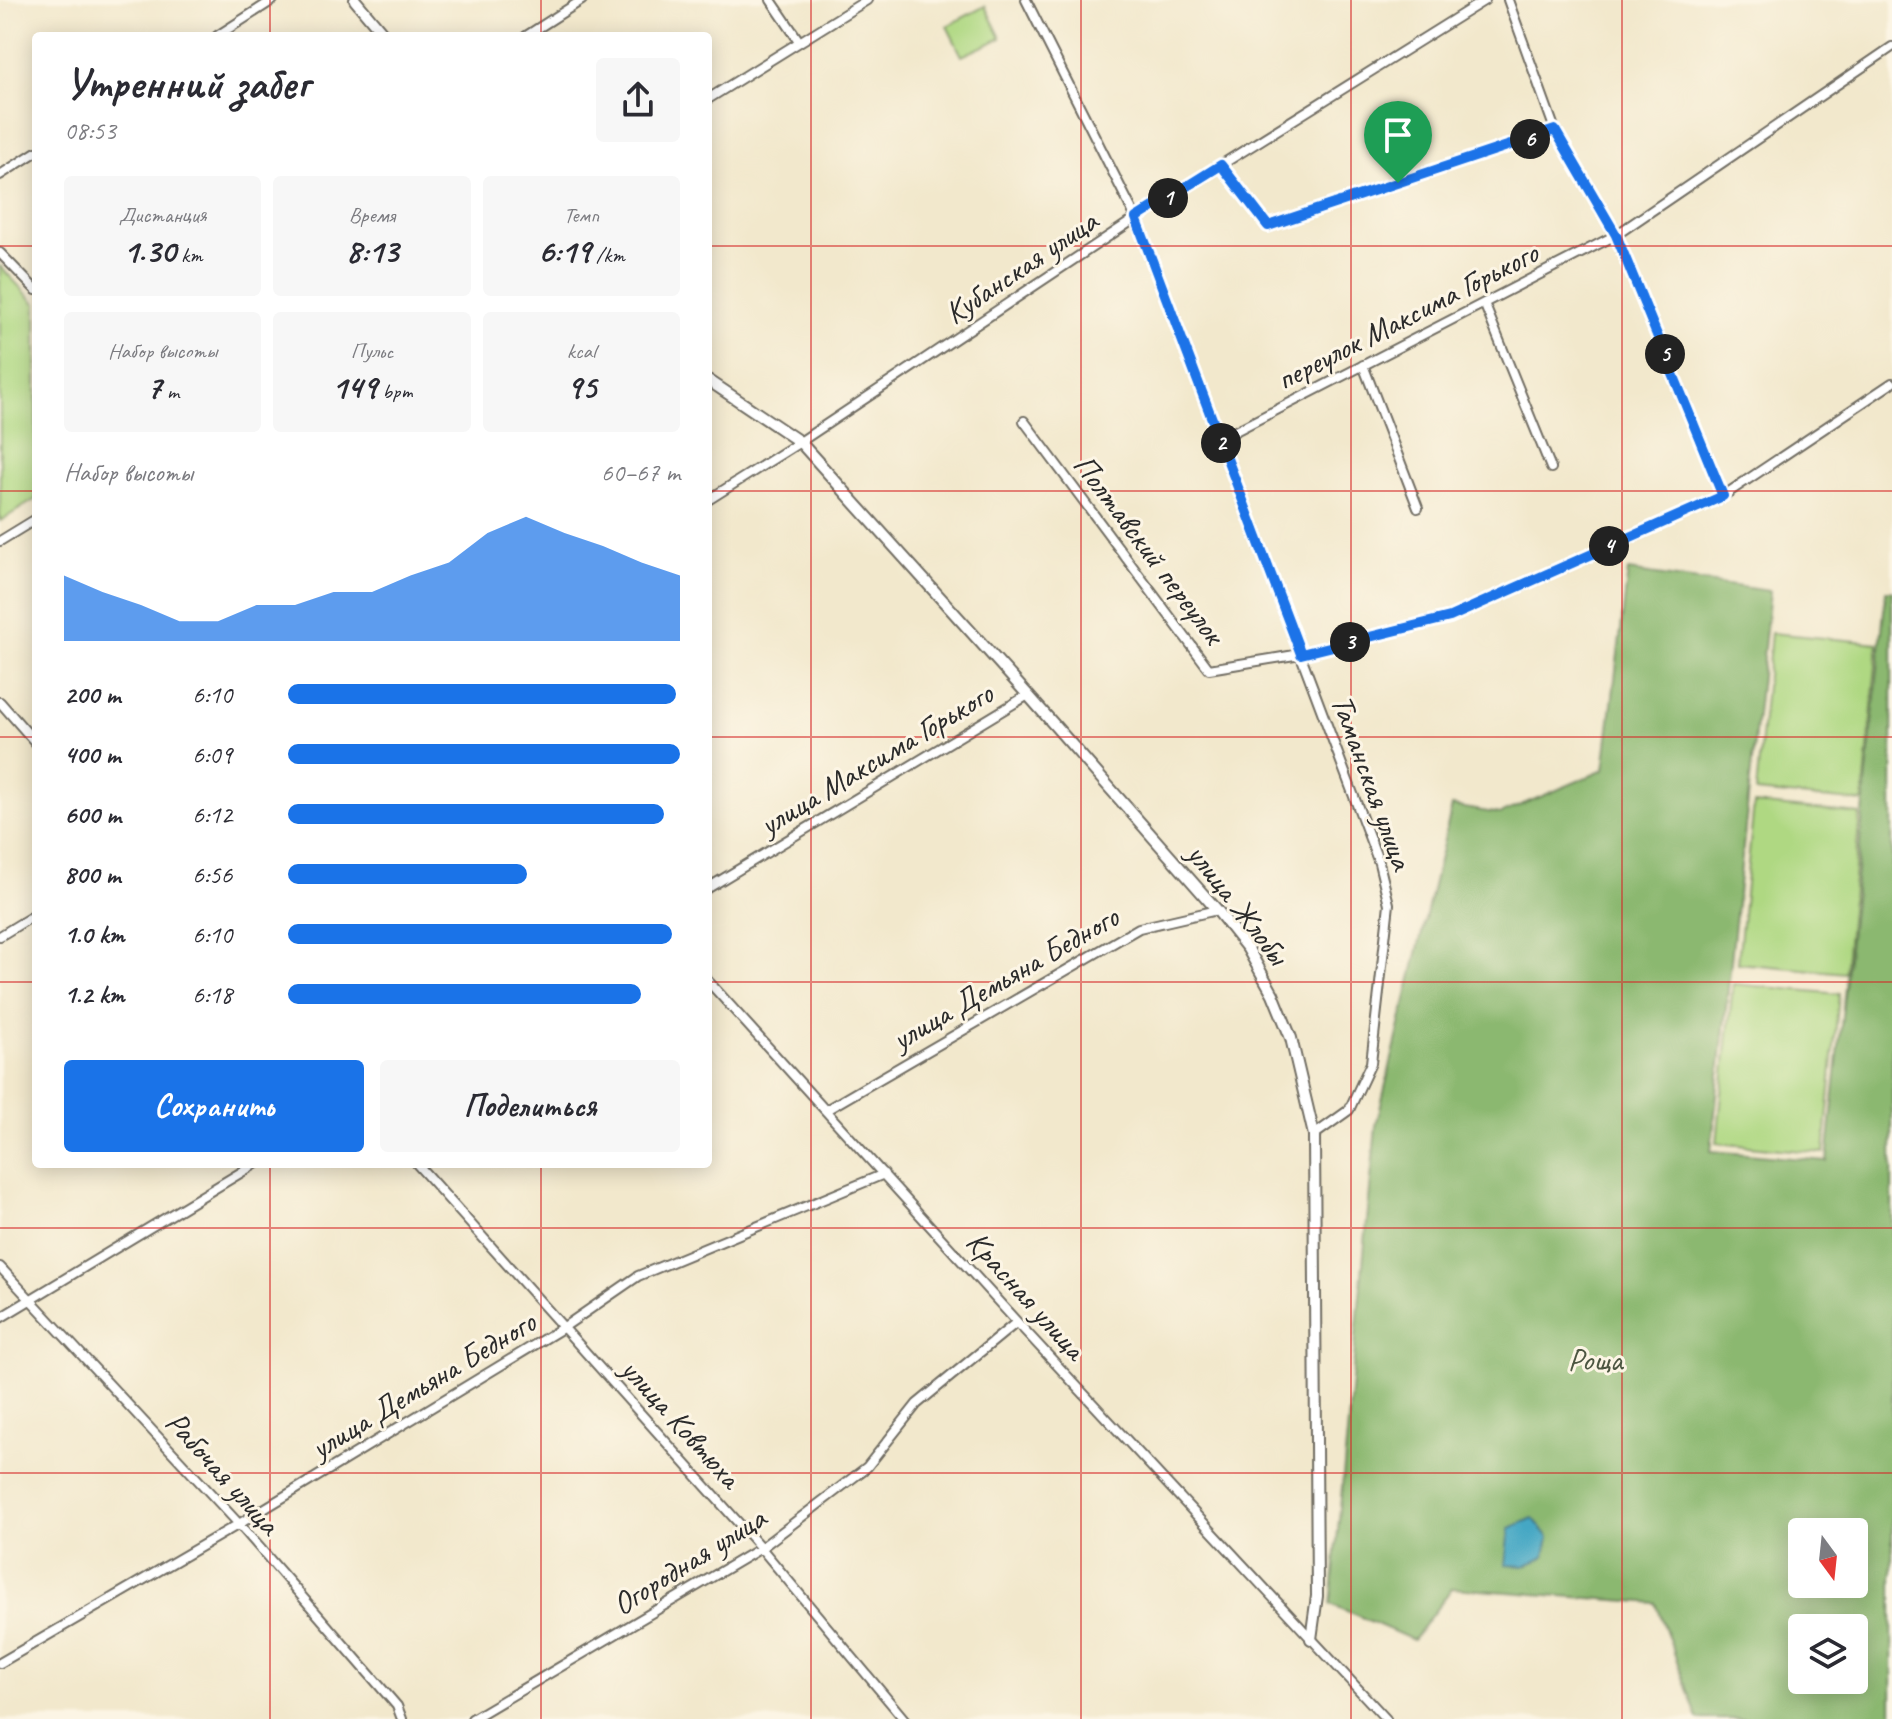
<!DOCTYPE html>
<html lang="ru">
<meta charset="utf-8">
<style>
body{margin:0;font-family:Caveat,sans-serif;background:#f7f7f7;color:#2b2b33;height:100vh;display:flex;flex-direction:column;font-size:30px;white-space:nowrap}
*{box-sizing:border-box;margin:0}
p{font-size:26px;color:#7c7c81}
.icon{flex:none;width:44px;height:44px;fill:none;stroke:currentColor;stroke-width:2;stroke-linecap:round;stroke-linejoin:round}
.map{position:relative;flex:1;overflow:hidden}
.sheet{position:absolute;left:32px;top:32px;width:680px;height:1136px;display:flex;flex-direction:column;background:#fff;border-radius:8px;box-shadow:0 4px 20px #0003}
.sheet>*{flex:none}
.needle{width:52px;rotate:165deg}
.controls{position:absolute;left:1788px;top:1518px;display:grid;gap:16px}
.controls a{display:grid;place-items:center;width:80px;height:80px;border-radius:8px;background:#fff;box-shadow:0 4px 20px #0003;font-size:40px}
.pin{position:absolute;display:grid;place-items:center;width:68px;height:68px;color:#fff;margin:-82px -34px;border-radius:50% 50% 50% 0;rotate:-45deg;box-shadow:0 0 8px #0007}
.pin .icon{rotate:45deg}
.km{position:absolute;width:40px;height:40px;margin:-20px;border-radius:50%;background:#222;color:#fff;font-size:22px;line-height:40px;text-align:center}
.round{display:grid;place-items:center;flex:none;width:84px;height:84px;border-radius:8px;background:#f7f7f7}
.summary{display:flex;align-items:center;justify-content:space-between;height:136px;padding:0 32px}
h1{font-size:44px;font-weight:700;line-height:60px}
.figures{display:grid;grid-template-columns:repeat(3,1fr);gap:12px;height:136px;padding:8px 32px}
.figures div{display:grid;align-content:center;border-radius:8px;background:#f7f7f7;text-align:center}
.figures b{font-size:34px;font-weight:700}
.figures small{font-size:22px;font-weight:400}
.figures p{font-size:22px}
.chart{height:224px;padding:16px 32px}
.chart p{display:flex;justify-content:space-between}
.chart svg{width:100%;height:144px;margin-top:8px;fill:#1a73e8;opacity:.7}
.button{display:flex;gap:16px;margin-top:auto;padding:16px 32px}
.button a{flex:1;height:92px;border-radius:8px;background:#1a73e8;color:#fff;font-size:32px;font-weight:700;line-height:92px;text-align:center}
.button a+a{background:#f7f7f7;color:#2b2b33}
ul{padding:0 32px;list-style:none;font-size:26px}
li{display:grid;grid-template-columns:128px 96px 1fr;align-items:center;height:60px}
li i{height:20px;border-radius:10px;background:#1a73e8}
.map>svg:first-child{display:block}
.green{fill:#afd882;stroke:#6d8256;stroke-width:2}
.forest{fill:#8bb870;stroke:#5b724e;stroke-width:2;fill-rule:evenodd}
.water{fill:#45a7c4;stroke:#386978;stroke-width:2}
.lines{fill:none;stroke-linecap:round;stroke-linejoin:round}
.minor-casing{stroke:#716d63;stroke-width:12}
.tertiary-casing{stroke:#716d63;stroke-width:14}
.minor{stroke:#fff;stroke-width:8}
.tertiary{stroke:#fff;stroke-width:10}
.route-casing{stroke:#fff;stroke-width:16}
.route{stroke:#1a73e8;stroke-width:10}
.grid{fill:none;stroke:#d62828;stroke-width:2;stroke-opacity:0.55}
.labels{text-anchor:middle;dominant-baseline:central;stroke-width:6;stroke-linejoin:round;paint-order:stroke}
.street-label{font-size:32px;fill:#2b2b2b;stroke:#fcf5e5}
.park-label{font-size:32px;fill:#4c5641;stroke:#fcf5e5}
</style>
<div class="map">
<svg width="1892" height="1719" viewBox="0 0 1892 1719">
<rect width="100%" height="100%" fill="#fcf5e5"/>
<filter id="ink" filterUnits="userSpaceOnUse"><feTurbulence type="fractalNoise" baseFrequency=".0125" numOctaves="2"/><feDisplacementMap in="SourceGraphic" scale="16" xChannelSelector="R" yChannelSelector="G"/><feConvolveMatrix kernelMatrix="1 2 1 2 8 2 1 2 1" color-interpolation-filters="sRGB"/></filter>
<filter id="wash" filterUnits="userSpaceOnUse"><feTurbulence type="fractalNoise" baseFrequency=".006" numOctaves="4" result="noise"/><feDisplacementMap in="SourceGraphic" scale="32" xChannelSelector="R" yChannelSelector="G"/><feGaussianBlur stdDeviation="1.8" result="paint"/><feColorMatrix in="noise" values="0 0 0 0 0 0 0 0 0 0 0 0 0 0 0 0 0 1.4 0 .05"/><feComposite in="paint" operator="in"/></filter>
<g filter="url(#wash)">
<rect width="100%" height="100%" fill="#f2e8cc"/>
<path class="green" d="M 985,6 L 1001,38 L 962,56 L 947,26 Z
M 0,266 L 36,304 L 36,499 L 0,521 Z
M 1771,633 L 1878,643 L 1863,802 L 1756,792 Z
M 1754,804 L 1860,814 L 1845,973 L 1738,963 Z
M 1733,984 L 1839,994 L 1824,1153 L 1717,1143 Z"/>
<path class="forest" d="M 1628,571 L 1770,591 L 1711,1151 L 1827,1161 L 1886,591 L 1892,591 L 1892,1719 L 1698,1719 L 1656,1603 L 1452,1588 L 1413,1640 L 1331,1604 L 1376,1126 L 1452,806 L 1500,814 L 1604,770 ZM 1802,1532 L 1854,1532 L 1854,1584 L 1802,1584 ZM 1802,1628 L 1854,1628 L 1854,1680 L 1802,1680 Z"/>
<path class="water" d="M 1533,1518 L 1549,1537 L 1545,1557 L 1524,1566 L 1506,1565 L 1510,1528 Z"/>
</g>
<g filter="url(#ink)">
<g class="lines">
<g class="minor-casing">
<path id="minor" d="M 771,0 L 799,41
M 1026,0 L 1136,218 L 1379,863 L 1389,904 L 1371,1063 L 1349,1110 L 1314,1135
M 1508,0 L 1555,130 L 1616,235 L 1723,496
M 217,36 L 273,0
M 526,36 L 582,0
M 708,99 L 867,0
M 1221,165 L 1268,226 L 1555,130
M 0,175 L 36,152
M 0,253 L 36,290
M 1484,303 L 1551,468
M 1363,365 L 1418,508
M 1024,421 L 1209,669 L 1301,654 L 1450,617 L 1723,496 L 1892,383
M 1220,439 L 1616,235 L 1892,47
M 708,500 L 800,442 L 1136,218 L 1485,0
M 0,541 L 36,519
M 0,702 L 36,743
M 708,888 L 1028,695
M 0,936 L 36,914
M 708,981 L 1017,1322 L 1386,1719
M 826,1110 L 1139,928 L 1217,910
M 417,1164 L 761,1548 L 904,1719
M 0,1267 L 239,1524 L 397,1706 L 402,1719
M 0,1318 L 255,1164
M 0,1663 L 239,1524 L 564,1327 L 638,1276 L 884,1174
M 472,1719 L 761,1548 L 867,1467 L 917,1404 L 1017,1322"/>
</g>
<g class="tertiary-casing">
<path id="tertiary" d="M 355,0 L 385,36
M 708,380 L 800,442 L 1028,695 L 1217,910 L 1248,949 L 1273,994 L 1291,1038 L 1314,1135 L 1317,1596 L 1311,1639"/>
</g>
<use href="#minor" class="minor"/>
<use href="#tertiary" class="tertiary"/>
</g>
</g>
<g class="lines" filter="url(#ink)">
<g class="route-casing">
<path id="route" d="M 1555,130 L 1616,235 L 1723,496 L 1450,617 L 1301,654 L 1136,218 L 1221,165 L 1268,226 Z"/>
</g>
<use href="#route" class="route"/>
</g>
<path class="grid" d="M 270,0 L 270,36M 541,0 L 541,36M 811,0 L 811,1719M 1081,0 L 1081,1719M 1351,0 L 1351,1719M 1622,0 L 1622,1719M 0,246 L 36,246M 708,246 L 1892,246M 0,491 L 36,491M 708,491 L 1892,491M 0,737 L 36,737M 708,737 L 1892,737M 0,982 L 36,982M 708,982 L 1892,982M 270,1164 L 270,1719M 541,1164 L 541,1719M 0,1228 L 1892,1228M 0,1473 L 1892,1473"/>
<g class="labels">
<g class="street-label">
<text transform="translate(1021 267) rotate(-34)">Кубанская улица</text>
<text transform="translate(1407 316) rotate(-27)">переулок Максима Горького</text>
<text transform="translate(1149 549) rotate(53)">Полтавский переулок</text>
<text transform="translate(876 759) rotate(-31)">улица Максима Горького</text>
<text transform="translate(1372 782) rotate(70)">Таманская улица</text>
<text transform="translate(1238 904) rotate(52)">улица Жлобы</text>
<text transform="translate(1005 978) rotate(-30)">улица Демьяна Бедного</text>
<text transform="translate(1026 1295) rotate(48)">Красная улица</text>
<text transform="translate(423 1385) rotate(-31)">улица Демьяна Бедного</text>
<text transform="translate(681 1423) rotate(48)">улица Ковтюха</text>
<text transform="translate(223 1473) rotate(48)">Рабочая улица</text>
<text transform="translate(689 1561) rotate(-32)">Огородная улица</text>
</g>
<g class="park-label">
<text x="1595" y="1359">Роща</text>
</g>
</g>
</svg>
<div class="controls">
<a><svg class="needle" viewBox="-14 -14 28 28"><path d="M0-13l5 13h-10z" fill="#e53935"/><path d="M0 13l5-13h-10z" fill="#7c7c81"/></svg></a>
<a><svg class="icon" aria-label="layers" viewBox="0 0 24 24"><path d="M12 4l9 5-9 5-9-5zM3 14l9 5 9-5"/></svg></a>
</div>
<div class="pin" style="left:1398px;top:183px;background:#1e9e55"><svg class="icon" aria-label="arrive" viewBox="0 0 24 24"><path d="M6 21V4h12l-3 4 3 4H6"/></svg></div>
<b class="km" style="left:1168px;top:198px">1</b>
<b class="km" style="left:1221px;top:443px">2</b>
<b class="km" style="left:1350px;top:642px">3</b>
<b class="km" style="left:1609px;top:546px">4</b>
<b class="km" style="left:1665px;top:354px">5</b>
<b class="km" style="left:1530px;top:139px">6</b>
<section class="sheet">
<div class="summary"><div><h1>Утренний забег</h1><p>08:53</p></div><a class="round"><svg class="icon" aria-label="share" viewBox="0 0 24 24"><path d="M12 15V3M7 8l5-5 5 5M5 13v7h14v-7"/></svg></a></div>
<div class="figures">
<div><p>Дистанция</p><b>1.30<small> km</small></b></div>
<div><p>Время</p><b>8:13</b></div>
<div><p>Темп</p><b>6:19<small> /km</small></b></div>
</div>
<div class="figures">
<div><p>Набор высоты</p><b>7<small> m</small></b></div>
<div><p>Пульс</p><b>149<small> bpm</small></b></div>
<div><p>kcal</p><b>95</b></div>
</div>
<div class="chart"><p><span>Набор высоты</span>60–67 m</p>
<svg viewBox="0 0 160 44" preserveAspectRatio="none"><path d="M0 44V24L10 29L20 33L30 38L40 38L50 33L60 33L70 29L80 29L90 24L100 20L110 11L120 6L130 11L140 15L150 20L160 24V44z"/></svg>
</div>
<ul>
<li><b>200 m</b>6:10<i style="width:99%"></i></li>
<li><b>400 m</b>6:09<i style="width:100%"></i></li>
<li><b>600 m</b>6:12<i style="width:96%"></i></li>
<li><b>800 m</b>6:56<i style="width:61%"></i></li>
<li><b>1.0 km</b>6:10<i style="width:98%"></i></li>
<li><b>1.2 km</b>6:18<i style="width:90%"></i></li>
</ul>
<div class="button"><a>Сохранить</a><a>Поделиться</a></div>
</section>
</div>
